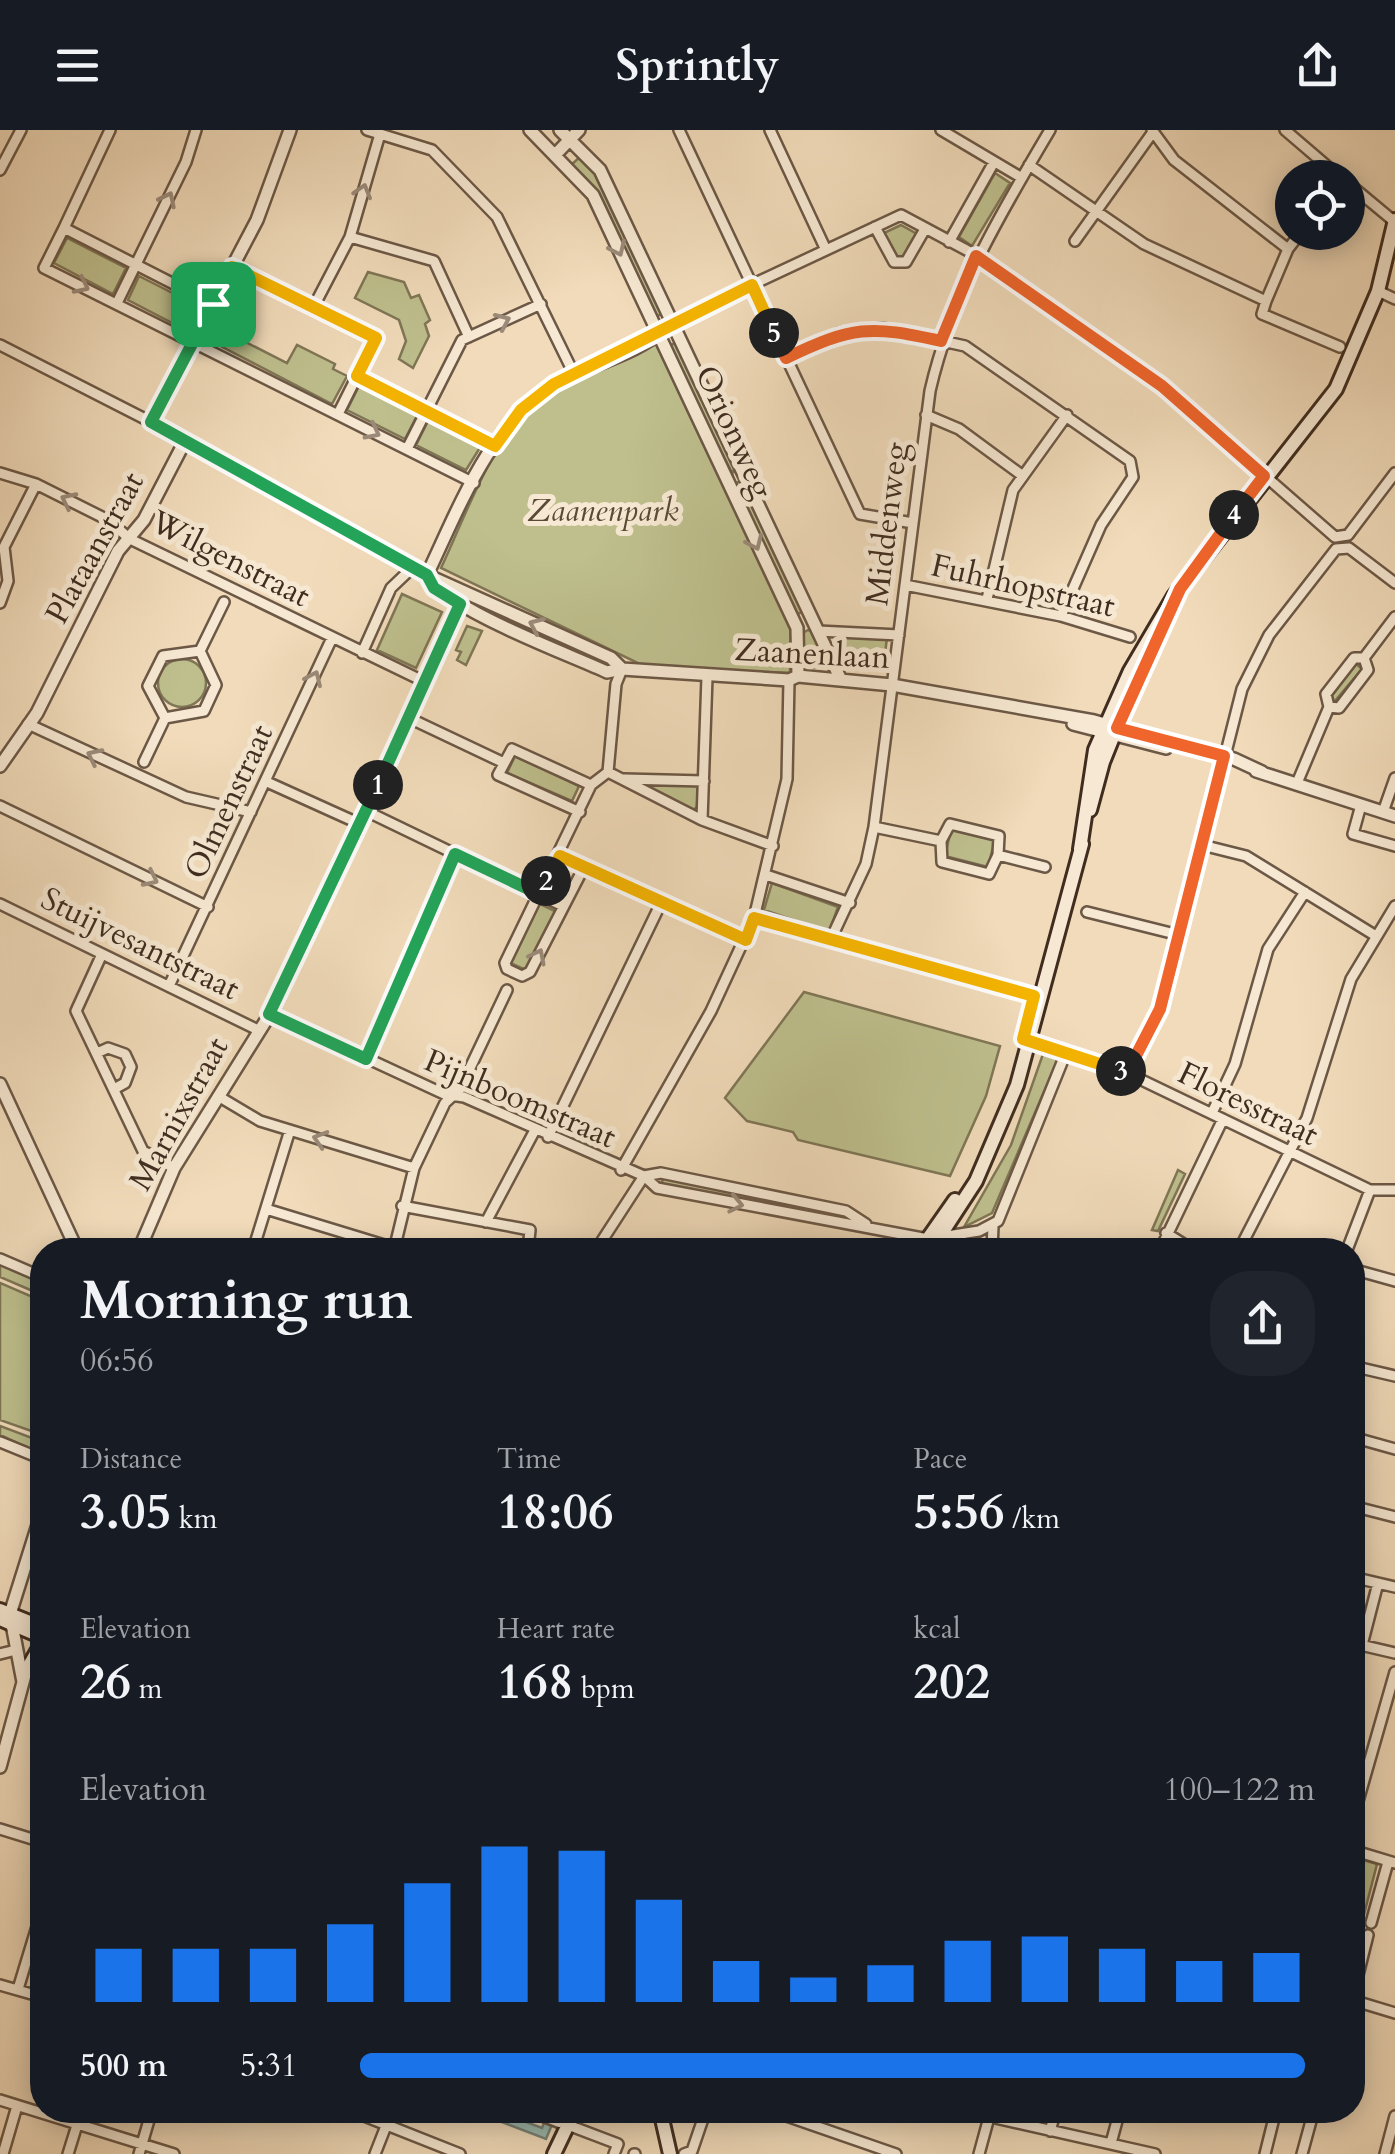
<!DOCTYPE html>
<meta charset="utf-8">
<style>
body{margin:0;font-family:Cardo,serif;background:#20242c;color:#f1f3f6;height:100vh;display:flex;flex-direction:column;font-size:38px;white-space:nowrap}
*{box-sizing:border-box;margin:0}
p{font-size:32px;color:#9ea1a6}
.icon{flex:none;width:55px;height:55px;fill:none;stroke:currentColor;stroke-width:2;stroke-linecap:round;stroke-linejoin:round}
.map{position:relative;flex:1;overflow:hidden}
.side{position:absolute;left:30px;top:1108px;width:1335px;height:885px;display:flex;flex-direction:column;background:#171b24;border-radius:40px;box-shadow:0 5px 25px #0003}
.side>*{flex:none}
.buttons{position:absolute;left:1275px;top:30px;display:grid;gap:20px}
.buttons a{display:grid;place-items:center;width:90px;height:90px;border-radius:50%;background:#171b24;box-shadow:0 5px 25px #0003;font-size:50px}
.pin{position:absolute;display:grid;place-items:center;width:85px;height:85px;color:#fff;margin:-42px;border-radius:20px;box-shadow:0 5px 15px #0006}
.km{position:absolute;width:50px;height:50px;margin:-25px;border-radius:50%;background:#222;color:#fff;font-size:28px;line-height:50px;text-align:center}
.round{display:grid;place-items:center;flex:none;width:105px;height:105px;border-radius:40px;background:#20242c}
.summary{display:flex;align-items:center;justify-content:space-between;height:170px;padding:0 50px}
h1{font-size:55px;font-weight:700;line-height:75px}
.metrics{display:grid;grid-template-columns:repeat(3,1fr);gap:15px;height:170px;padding:10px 50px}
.metrics div{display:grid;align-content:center}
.metrics b{font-size:50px;font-weight:700}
.metrics small{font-size:28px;font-weight:400}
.metrics p{font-size:28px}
.chart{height:280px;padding:20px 50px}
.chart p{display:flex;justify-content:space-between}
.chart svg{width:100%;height:180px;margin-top:10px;stroke:#1a73e8;stroke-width:6}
ul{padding:0 50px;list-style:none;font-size:32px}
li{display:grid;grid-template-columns:160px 120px 1fr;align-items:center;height:75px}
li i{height:25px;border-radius:12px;background:#1a73e8}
header{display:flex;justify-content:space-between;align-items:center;height:130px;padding:0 50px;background:#171b24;font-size:45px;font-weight:700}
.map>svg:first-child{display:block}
.green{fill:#bebf8d;stroke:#7f7656;stroke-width:2.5}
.water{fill:#9bbbb0;stroke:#778276;stroke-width:2.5}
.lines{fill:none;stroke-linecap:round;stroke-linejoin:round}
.pedestrian-casing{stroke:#6c5846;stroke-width:11}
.minor-casing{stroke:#6c5846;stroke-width:14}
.tertiary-casing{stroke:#6c5846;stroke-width:16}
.secondary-casing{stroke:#402d20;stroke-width:18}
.pedestrian{stroke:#f6e8d2;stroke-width:6}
.minor{stroke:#f6e8d2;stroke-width:9}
.tertiary{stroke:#f6e8d2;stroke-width:11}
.secondary{stroke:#f6e8d2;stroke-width:12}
.oneway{stroke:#9b8a79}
.split-1-casing{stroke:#fff;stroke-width:20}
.split-2-casing{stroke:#fff;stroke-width:20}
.split-3-casing{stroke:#fff;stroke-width:20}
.split-4-casing{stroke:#fff;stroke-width:20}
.split-5-casing{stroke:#fff;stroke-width:20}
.split-6-casing{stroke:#fff;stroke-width:20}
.split-1{stroke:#22a559;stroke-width:12}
.split-2{stroke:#22a559;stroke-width:12}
.split-3{stroke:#f5b400;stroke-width:12}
.split-4{stroke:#f0652b;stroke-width:12}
.split-5{stroke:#f0652b;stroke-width:12}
.split-6{stroke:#f5b400;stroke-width:12}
.labels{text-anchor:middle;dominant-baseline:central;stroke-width:10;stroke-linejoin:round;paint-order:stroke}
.street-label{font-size:32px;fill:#402d20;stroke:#f6e8d2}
.park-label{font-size:32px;font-style:italic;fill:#594a36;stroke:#f6e8d2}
</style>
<header><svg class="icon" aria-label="menu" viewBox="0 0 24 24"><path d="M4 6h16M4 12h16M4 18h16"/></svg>Sprintly<svg class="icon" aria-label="share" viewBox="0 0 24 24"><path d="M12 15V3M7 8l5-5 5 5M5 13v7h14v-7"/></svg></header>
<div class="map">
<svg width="1395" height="2024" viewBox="0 0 1395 2024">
<rect width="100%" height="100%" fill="#f1dbba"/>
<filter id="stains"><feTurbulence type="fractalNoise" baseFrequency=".002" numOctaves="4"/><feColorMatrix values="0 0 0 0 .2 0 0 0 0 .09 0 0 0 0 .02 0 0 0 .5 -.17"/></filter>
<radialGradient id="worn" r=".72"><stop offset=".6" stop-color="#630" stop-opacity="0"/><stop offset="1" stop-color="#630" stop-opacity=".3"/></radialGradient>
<path class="green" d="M 581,26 L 597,42 L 663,183 L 654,188 L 571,35 Z
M 995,43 L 1010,53 L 972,116 L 959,107 Z
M 901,95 L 917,104 L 903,128 L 897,127 L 884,103 Z
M 67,108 L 126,138 L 113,164 L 54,133 Z
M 368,142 L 404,152 L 411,168 L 419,165 L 430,190 L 425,194 L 429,206 L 413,238 L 399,229 L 406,211 L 399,190 L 355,168 Z
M 139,146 L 194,174 L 182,198 L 128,170 Z
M 214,196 L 287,233 L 297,215 L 335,234 L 333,239 L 347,246 L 332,274 L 207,209 Z
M 678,212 L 737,342 L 731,341 L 733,345 L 668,216 Z
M 656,214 L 791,498 L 790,543 L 646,537 L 441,438 C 463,392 489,316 527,283 C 564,251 613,234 656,214 Z
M 361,252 L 419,282 L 405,309 L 347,280 Z
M 429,289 L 481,316 L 466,340 L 416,315 Z
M 738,352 L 743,352 L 805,481 L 795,485 L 735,355 Z
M 998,456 L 1058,470 L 1057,474 L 999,463 Z
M 402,464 L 442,482 L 416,538 L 377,520 Z
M 480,473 L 606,531 L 604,537 L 479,478 Z
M 467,496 L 482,501 L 466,535 L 457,530 L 461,522 L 456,520 Z
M 808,500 L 812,501 L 832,538 L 799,537 L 801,504 Z
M 834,505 L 887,508 L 883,539 L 849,539 Z
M158 553a24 24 0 1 1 48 0a24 24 0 1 1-48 0Z
M 1355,533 L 1362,539 L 1334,572 L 1331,566 Z
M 515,626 L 579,656 L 572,671 L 507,643 Z
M 645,653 L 698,654 L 697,677 L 693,680 L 644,658 Z
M 951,699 L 995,709 L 988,737 L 945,726 Z
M 772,753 L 838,777 L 829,802 L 764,780 Z
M 538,773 L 557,782 L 528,841 L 508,832 Z
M 804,862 L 1000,916 L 986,966 L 950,1046 L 798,1010 L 793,1002 L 747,991 L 725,968 Z
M 1043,924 L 1058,929 L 992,1083 L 964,1097 L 1011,1015 Z
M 1178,1040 L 1185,1044 L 1158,1101 L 1152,1100 Z
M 664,1047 L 840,1085 L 841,1090 L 661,1054 Z
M 0,1134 L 42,1153 L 42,1165 L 0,1147 Z
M 0,1153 L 42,1171 L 42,1284 L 34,1302 L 0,1290 Z
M 0,1296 L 37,1310 L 42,1299 L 41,1324 L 0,1305 Z
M 42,1427 L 42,1483 C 24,1466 35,1447 42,1427 Z
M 1353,1727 L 1377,1734 L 1353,1827 L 1352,1727 Z"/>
<path class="water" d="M 471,1980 L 494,1980 L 542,1998 L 549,1980 L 558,1980 L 546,2009 Z"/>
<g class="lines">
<g class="pedestrian-casing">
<path id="pedestrian" d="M 523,1980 L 559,1994"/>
</g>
<g class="minor-casing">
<path id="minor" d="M 367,0 L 432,20 L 497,87 L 574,244
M 679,0 L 860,384 L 913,393
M 770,0 L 826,120
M 941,0 L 1022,48
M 1152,0 L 1174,30 L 1288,119
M 1285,0 L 1341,48
M 1029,35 L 1144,114 L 1266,171 L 1262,184 L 1340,217
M 0,40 L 21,0
M 1348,53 L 1395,92
M 875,97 L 894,132 L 906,132 L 925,99
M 64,98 L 110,0
M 350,107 L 434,131 L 469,207
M 1075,111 L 1153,2
M 949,112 L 994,32
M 233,137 L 376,208 L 338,284
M 1378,161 L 1395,169
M 1266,171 L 1288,119 L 1301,102
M 117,173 L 186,32 L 196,0
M 213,174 L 64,98 L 44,138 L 474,353
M 313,178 L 350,107 L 380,4
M 672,192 L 901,85 L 987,131 L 1162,256 L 1335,407 L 1348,405 L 1395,343
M 0,215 L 151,292
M 786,227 L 839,203 L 883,198 L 965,216 L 1130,331 L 1133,347 L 1101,395 L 1061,486
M 357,246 L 495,316
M 926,285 L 959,299 L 1023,346
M 185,311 L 427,445
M 407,319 L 462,210 L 541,174
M 0,343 L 36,354 L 108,390 L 130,409 L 425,552
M 905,455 L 1061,486 L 1130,507
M 987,469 L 1013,360 L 1067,285
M 0,473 L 8,451 L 4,417 L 36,354
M 818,501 L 899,505
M 200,521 L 224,472
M 362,523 L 391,458 L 412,438
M 1329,577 L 1339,578 L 1368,540 L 1364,528
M 165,588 L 148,556 L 163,526 L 200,521
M 165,588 L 204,581 L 216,555 L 200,521
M 409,588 L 502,632
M 28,594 L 186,667 L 251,682
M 144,632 L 165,588
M 608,642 L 702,690 L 773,716
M 624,649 L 704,651
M 267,652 L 360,694
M 1297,653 L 1329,577 L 1326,564 L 1354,528 L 1364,528 L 1395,487
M 1361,675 L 1353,704 L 1395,716
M 0,676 L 208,777
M 366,681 L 563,776
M 580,682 L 498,645 L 512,619 L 591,655
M 1383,682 L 1395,648
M 702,690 L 707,547
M 950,694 L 999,706 L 998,725 L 989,744 L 942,732 L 941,711 Z
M 874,697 L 941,711
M 1202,715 L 1246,726 L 1376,806
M 998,725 L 1045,737
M 560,726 L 746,810
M 584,737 L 530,842 L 522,846 L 507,839 L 505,833 L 591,655 L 608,642 L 616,554 L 622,539
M 766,745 L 850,773
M 0,774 L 258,900
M 1087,782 L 1179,805
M 754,788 L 1034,866
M 830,811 L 866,734 L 874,697 L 930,261 C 952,165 1000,84 1050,0
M 102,824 L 76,881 L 143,1021 L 174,1038
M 169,856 L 332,508
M 269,883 L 444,964 L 464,967 L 644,1046 L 657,1058 L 928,1109 L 979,1101 L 998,1091 L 1065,925
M 1023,909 L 1127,943 L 1370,1060 L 1395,1060
M 97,923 L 108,918 L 125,924 L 131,937 L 125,953 L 114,959
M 366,929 L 455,724
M 1127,943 L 1161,879 L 1242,559 L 1269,505 L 1336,419 L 1349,418 L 1395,453
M 218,966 L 260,991 L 414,1038
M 1212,983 L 1235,934 L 1268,819 L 1305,762
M 548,1007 L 661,773
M 621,1040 L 711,881 L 754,788 L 787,649 L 789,550
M 644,1046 L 661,1043 L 846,1081 L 866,1094
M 402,1076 L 530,1100 L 528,1120
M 266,1079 L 394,1118
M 486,1092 L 535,1000
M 1166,1103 L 1193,1120
M 253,1120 L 290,1000
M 394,1120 L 414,1038 L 445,973 L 460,959 L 507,860
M 596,1120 L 644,1046
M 951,1120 L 962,1105
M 992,1120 L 993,1096
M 1160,1120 L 1223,989
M 1239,1120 L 1307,988 L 1351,849 L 1395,776
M 1347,1120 L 1370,1060
M 0,1129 L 42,1147
M 1352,1139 L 1395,1151
M 1352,1236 L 1395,1246
M 1352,1307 L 1395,1319
M 0,1312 L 42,1329
M 1352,1376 L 1395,1387
M 1352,1447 L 1395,1457
M 1352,1513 L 1395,1523
M 1362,1515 L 1378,1453
M 0,1524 L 16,1520
M 1352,1692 L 1395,1542
M 0,1699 L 42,1712
M 1352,1720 L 1395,1733
M 1371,1793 L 1388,1732
M 0,1855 L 42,1867
M 18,1859 L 42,1780
M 1352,1869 L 1368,1805
M 1352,1870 L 1395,1883
M 0,1970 L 174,2024
M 349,1980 L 460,2024
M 769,1980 L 896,2024
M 960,1980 L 1155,2024
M 568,1995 L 618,2014 L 614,2024
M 1050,2001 L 1056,1980
M 1111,2013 L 1120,1980
M 3,2024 L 17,1976
M 68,2024 L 77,1995
M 139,2024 L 152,1980
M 375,2024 L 386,1996
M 634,2024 L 635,2024
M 684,2024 L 692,2021 L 706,1980
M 979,2024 L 991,1980
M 1265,2024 L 1276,1980
M 1302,2024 L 1314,1980
M 1385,2024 L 1395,1986"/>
</g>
<g class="tertiary-casing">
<path id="tertiary" d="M 530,0 L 593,65 L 797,498 L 798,546
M 560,0 L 600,40 L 841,550
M 555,25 L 579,0
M 427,445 C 447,480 566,523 607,542 L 622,539 L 789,550 L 798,546 L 892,555 L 1094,591 L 1234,629 L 1262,642
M 427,445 C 458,380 490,293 554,255 C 587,234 635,226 664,199
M 429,446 L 611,528 L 622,539
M 1073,594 L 1166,618
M 0,636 L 37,583 L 118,421 L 144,390 L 185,311 L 151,292 L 257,90 L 290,0
M 1256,641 L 1395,686
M 0,954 L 77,1120
M 139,1120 L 174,1038 L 275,876 L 466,463
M 23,1552 L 10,1484 L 42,1382
M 0,1637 L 25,1545"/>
</g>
<g class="secondary-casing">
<path id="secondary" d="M 1090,680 L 1103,632 L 1144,530
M 1080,719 L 1095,620 L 1130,541 L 1174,466 L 1336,259 L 1378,161 L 1395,90
M 920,1120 L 955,1070
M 931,1120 L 976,1051 L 1017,955 L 1082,714
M 0,1480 L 42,1497
M 0,1489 L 42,1507
M 26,1541 L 42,1513
M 660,1980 L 670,2024
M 554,2024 L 575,1980"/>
</g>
<use href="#pedestrian" class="pedestrian"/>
<use href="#minor" class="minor"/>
<use href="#tertiary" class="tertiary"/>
<use href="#secondary" class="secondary"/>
</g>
<defs><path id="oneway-chevron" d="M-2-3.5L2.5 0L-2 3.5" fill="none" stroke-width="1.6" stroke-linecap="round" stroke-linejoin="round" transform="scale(2.5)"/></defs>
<g class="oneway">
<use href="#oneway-chevron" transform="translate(363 61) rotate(-74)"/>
<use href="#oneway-chevron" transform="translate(168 69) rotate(-64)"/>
<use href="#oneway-chevron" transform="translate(618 119) rotate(65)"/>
<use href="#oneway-chevron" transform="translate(82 156) rotate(26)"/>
<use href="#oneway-chevron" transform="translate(503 191) rotate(-24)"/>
<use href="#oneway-chevron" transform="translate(373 302) rotate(27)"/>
<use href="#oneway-chevron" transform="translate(68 370) rotate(-154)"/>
<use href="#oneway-chevron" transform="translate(755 413) rotate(66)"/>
<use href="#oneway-chevron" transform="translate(536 495) rotate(-156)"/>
<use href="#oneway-chevron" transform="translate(314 548) rotate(-66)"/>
<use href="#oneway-chevron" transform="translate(94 626) rotate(-154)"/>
<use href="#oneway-chevron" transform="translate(151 749) rotate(26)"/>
<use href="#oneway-chevron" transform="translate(538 826) rotate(-63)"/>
<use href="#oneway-chevron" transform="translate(320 1009) rotate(-163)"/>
<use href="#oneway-chevron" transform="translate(736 1074) rotate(12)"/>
</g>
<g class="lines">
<g class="split-1-casing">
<path id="split-1" d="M 213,174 L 151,292 L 427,445 L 434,458 L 460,474 L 378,655"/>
</g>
<g class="split-2-casing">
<path id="split-2" d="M 378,655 L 269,884 L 366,929 L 455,724 L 539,764 L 546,751"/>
</g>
<g class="split-3-casing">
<path id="split-3" d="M 546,751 L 560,726 L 746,810 L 754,788 L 1034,866 L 1023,909 L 1121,941"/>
</g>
<g class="split-4-casing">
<path id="split-4" d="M 1121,941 L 1127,943 L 1160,879 L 1224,626 L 1117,598 L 1180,459 L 1234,385"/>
</g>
<g class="split-5-casing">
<path id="split-5" d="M 774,203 L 786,228 C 853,196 869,195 941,211 L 976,126 L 1162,256 L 1264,346 L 1234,385"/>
</g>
<g class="split-6-casing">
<path id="split-6" d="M 213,174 L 232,137 L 376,208 L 357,246 L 495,316 L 521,280 L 554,254 L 752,155 L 774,203"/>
</g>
<use href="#split-1" class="split-1"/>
<use href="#split-2" class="split-2"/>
<use href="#split-3" class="split-3"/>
<use href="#split-4" class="split-4"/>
<use href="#split-5" class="split-5"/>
<use href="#split-6" class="split-6"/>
</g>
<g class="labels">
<g class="street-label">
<text transform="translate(734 302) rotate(65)">Orionweg</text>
<text transform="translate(887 394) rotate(-83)">Middenweg</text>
<text transform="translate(95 418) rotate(-61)">Plataanstraat</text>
<text transform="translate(230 429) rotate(27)">Wilgenstraat</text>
<text transform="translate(1023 456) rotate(13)">Fuhrhopstraat</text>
<text transform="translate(812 524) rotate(3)">Zaanenlaan</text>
<text transform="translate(229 672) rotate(-65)">Olmenstraat</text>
<text transform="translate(140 814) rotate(26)">Stuijvesantstraat</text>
<text transform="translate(520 969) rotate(23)">Pijnboomstraat</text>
<text transform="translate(1248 974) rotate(26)">Floresstraat</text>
<text transform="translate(179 984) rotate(-61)">Marnixstraat</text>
</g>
<g class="park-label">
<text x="603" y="381">Zaanenpark</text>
</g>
</g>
<rect width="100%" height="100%" filter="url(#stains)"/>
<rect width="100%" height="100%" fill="url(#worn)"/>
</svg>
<div class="buttons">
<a><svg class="icon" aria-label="locate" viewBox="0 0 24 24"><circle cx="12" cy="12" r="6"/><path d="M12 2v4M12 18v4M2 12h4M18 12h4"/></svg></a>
</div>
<div class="pin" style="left:213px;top:174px;background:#1e9e55"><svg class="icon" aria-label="arrive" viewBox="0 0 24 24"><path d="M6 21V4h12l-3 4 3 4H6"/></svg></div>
<b class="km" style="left:378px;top:655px">1</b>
<b class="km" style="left:546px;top:751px">2</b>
<b class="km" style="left:1121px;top:941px">3</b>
<b class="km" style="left:1234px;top:385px">4</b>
<b class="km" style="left:774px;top:203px">5</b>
<section class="side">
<div class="summary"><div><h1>Morning run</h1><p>06:56</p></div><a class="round"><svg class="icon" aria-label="share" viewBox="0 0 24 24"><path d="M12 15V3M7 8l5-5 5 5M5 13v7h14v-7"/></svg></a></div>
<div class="metrics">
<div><p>Distance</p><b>3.05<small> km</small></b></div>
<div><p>Time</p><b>18:06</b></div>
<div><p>Pace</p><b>5:56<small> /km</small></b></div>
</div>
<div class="metrics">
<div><p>Elevation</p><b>26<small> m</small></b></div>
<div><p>Heart rate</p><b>168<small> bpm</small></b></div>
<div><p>kcal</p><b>202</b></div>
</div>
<div class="chart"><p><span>Elevation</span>100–122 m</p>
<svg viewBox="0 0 160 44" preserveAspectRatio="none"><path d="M5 44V31M15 44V31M25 44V31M35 44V25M45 44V15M55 44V6M65 44V7M75 44V19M85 44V34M95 44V38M105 44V35M115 44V29M125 44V28M135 44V31M145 44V34M155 44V32"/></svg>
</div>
<ul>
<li><b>500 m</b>5:31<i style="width:99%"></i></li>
</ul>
</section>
</div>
